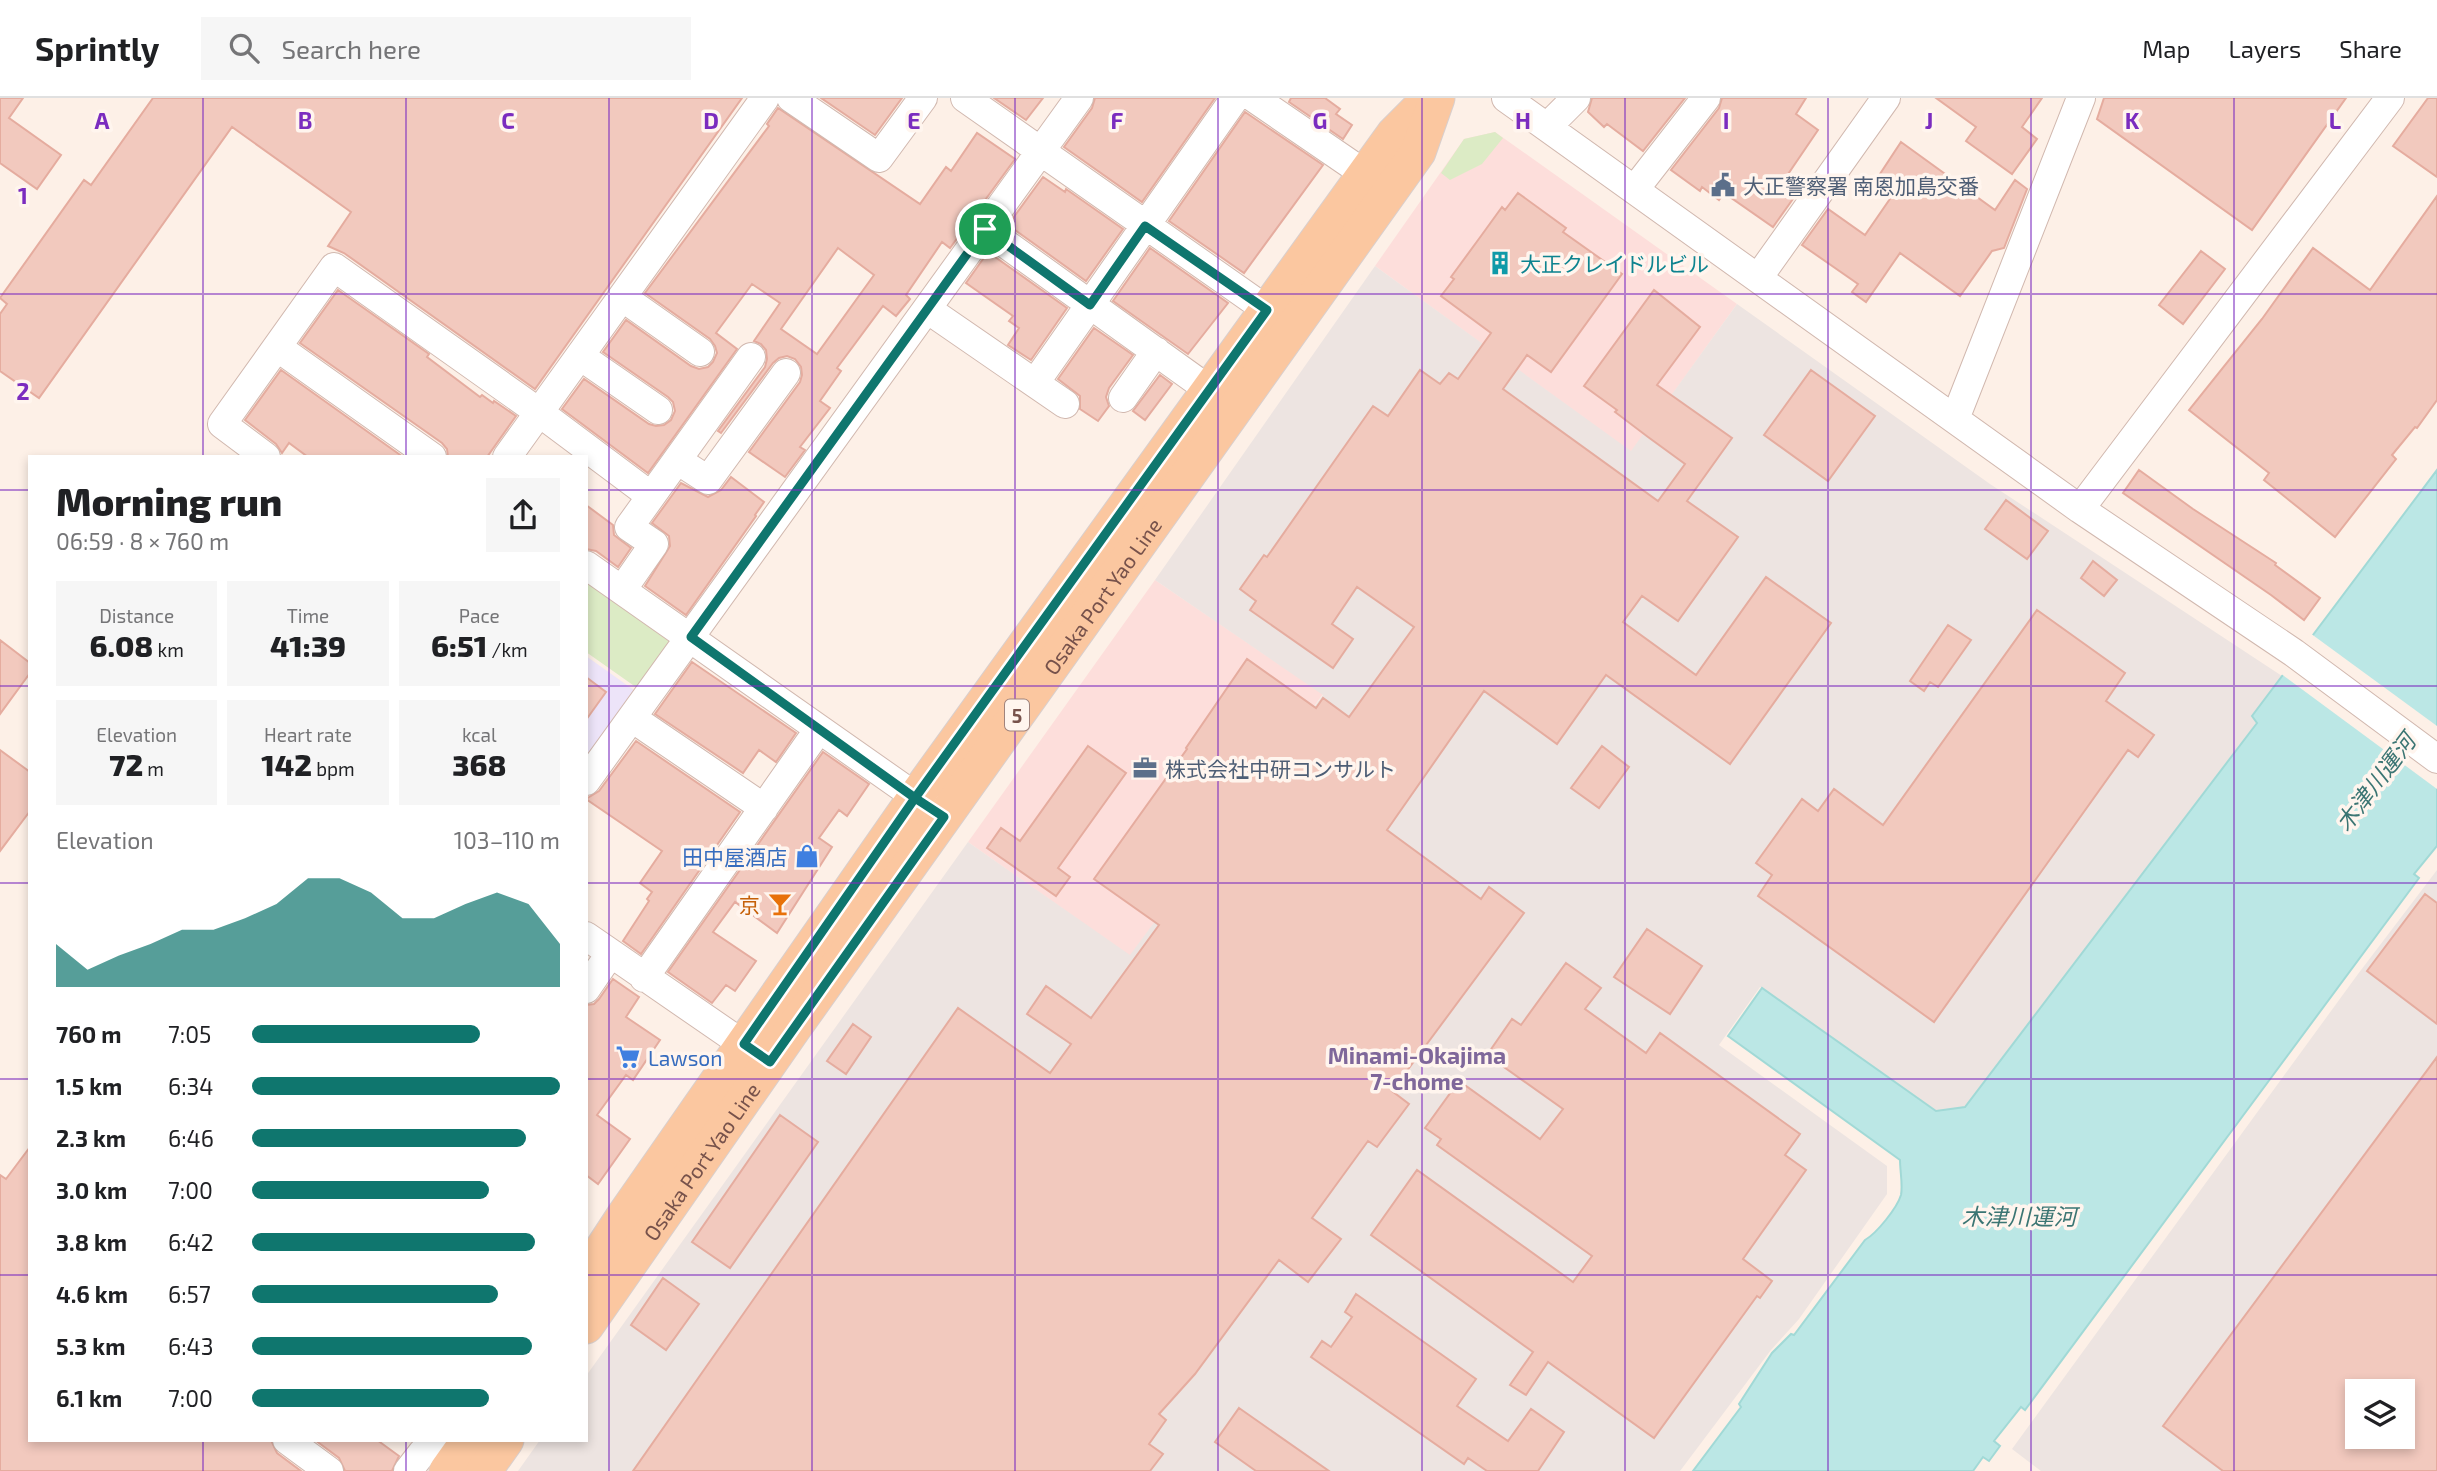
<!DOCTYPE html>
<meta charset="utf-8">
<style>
body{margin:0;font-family:"Exo 2","Noto Sans JP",sans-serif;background:#f6f6f6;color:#202124;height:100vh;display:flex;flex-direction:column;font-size:26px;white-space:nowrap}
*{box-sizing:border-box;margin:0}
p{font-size:23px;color:#757577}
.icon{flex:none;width:38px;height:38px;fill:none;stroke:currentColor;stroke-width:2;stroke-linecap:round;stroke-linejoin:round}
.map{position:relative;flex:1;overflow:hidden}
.side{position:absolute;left:28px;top:357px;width:560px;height:987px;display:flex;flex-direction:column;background:#fff;border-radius:0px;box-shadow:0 4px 10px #0003}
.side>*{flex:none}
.fabs{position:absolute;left:2345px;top:1281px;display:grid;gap:14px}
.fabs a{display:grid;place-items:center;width:70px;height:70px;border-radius:0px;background:#fff;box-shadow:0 4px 10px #0003;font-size:35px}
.pin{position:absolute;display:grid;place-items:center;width:60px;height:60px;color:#fff;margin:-30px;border:4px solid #fff;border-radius:50%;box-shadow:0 2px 7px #0007}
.round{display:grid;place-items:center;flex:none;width:74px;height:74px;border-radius:0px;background:#f6f6f6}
.summary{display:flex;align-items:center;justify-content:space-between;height:119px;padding:0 28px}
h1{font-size:38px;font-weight:800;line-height:52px}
.figures{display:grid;grid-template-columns:repeat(3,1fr);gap:10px;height:119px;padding:7px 28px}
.figures div{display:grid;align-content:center;border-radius:0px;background:#f6f6f6;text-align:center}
.figures b{font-size:30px;font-weight:800}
.figures small{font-size:19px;font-weight:400}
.figures p{font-size:19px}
.chart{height:196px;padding:14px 28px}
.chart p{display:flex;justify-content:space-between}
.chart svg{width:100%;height:126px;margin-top:7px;fill:#0f766e;opacity:.7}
ul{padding:0 28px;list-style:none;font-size:23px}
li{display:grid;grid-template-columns:112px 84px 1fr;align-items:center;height:52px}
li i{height:18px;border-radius:9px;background:#0f766e}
header{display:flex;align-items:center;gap:42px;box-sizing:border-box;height:98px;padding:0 35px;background:#fff;border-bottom:2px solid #e0e0e0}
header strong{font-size:33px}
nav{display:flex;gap:38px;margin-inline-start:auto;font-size:24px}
.search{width:490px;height:63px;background:#f6f6f6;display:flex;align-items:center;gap:18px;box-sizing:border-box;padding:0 24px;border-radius:0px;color:#757577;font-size:26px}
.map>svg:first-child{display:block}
.commercial{fill:#fddedb}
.industrial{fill:#ede4e1;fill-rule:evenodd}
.education{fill:#ede4f9}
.green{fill:#dcebc5}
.water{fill:#bbe7e5;stroke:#a1d9d6;stroke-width:2}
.pier{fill:#fdf0e7}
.building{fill:#f2c9be;stroke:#e5ac9f;stroke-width:2;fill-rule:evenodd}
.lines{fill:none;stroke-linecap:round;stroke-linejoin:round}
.minor-casing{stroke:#d1b8af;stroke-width:30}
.major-casing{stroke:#d9cfcd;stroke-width:37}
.minor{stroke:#fff;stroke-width:28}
.major{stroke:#fbc7a0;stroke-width:35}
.route-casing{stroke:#fff;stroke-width:14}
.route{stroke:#0f766e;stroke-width:9}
.grid{fill:none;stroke:#7b2cbf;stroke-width:2;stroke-opacity:0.55}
.labels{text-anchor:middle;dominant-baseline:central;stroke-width:7;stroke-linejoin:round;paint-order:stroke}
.shield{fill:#fff5ee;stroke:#a0837c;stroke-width:2}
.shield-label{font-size:19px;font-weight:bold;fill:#77524b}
.service-label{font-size:21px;fill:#4e5e75;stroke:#fff5ee;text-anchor:start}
.culture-label{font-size:21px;fill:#0d838f;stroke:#fff5ee;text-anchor:start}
.street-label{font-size:21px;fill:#77524b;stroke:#fff5ee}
.shop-label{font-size:21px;fill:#366cbe;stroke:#fff5ee;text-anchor:end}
.food-label{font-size:21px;fill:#c56008;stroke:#fff5ee;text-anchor:end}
.water-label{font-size:23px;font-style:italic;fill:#3b7573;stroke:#fff5ee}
.neighbourhood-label{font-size:23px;font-weight:bold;fill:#7f679a;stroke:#fff5ee}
.grid-label{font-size:23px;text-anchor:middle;font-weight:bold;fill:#7b2cbf;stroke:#fff5ee;stroke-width:7;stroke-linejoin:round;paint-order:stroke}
</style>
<header>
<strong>Sprintly</strong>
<div class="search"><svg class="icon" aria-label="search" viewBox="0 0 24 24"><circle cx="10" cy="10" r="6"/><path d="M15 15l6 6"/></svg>Search here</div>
<nav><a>Map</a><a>Layers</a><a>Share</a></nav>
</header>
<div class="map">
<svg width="2437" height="1373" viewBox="0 0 2437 1373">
<rect width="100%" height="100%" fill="#fdf0e7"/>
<path class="commercial" d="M 1495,34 L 1737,206 L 1631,354 L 1375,168 L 1464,41 Z
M 1155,482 L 1323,596 L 1130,858 L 968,744 Z"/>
<path class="industrial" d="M 1375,168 L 1631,353 L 1737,206 L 1990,386 L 2282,578 L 2252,618 L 2257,624 L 1965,1009 L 1937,1013 L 1760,889 L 1719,947 L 1887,1068 L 1887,1096 L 1799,1221 L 1771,1252 L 1680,1373 L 518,1373 L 540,1342 L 586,1342 L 586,1278 L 968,744 L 1130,857 L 1323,597 L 1155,482 Z
M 2437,772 L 2437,1373 L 2041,1373 L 2012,1351 L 2358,876 ZM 2357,1293 L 2403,1293 L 2403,1339 L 2357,1339 Z"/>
<path class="education" d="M 586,558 L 638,595 L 586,667 Z"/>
<path class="green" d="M 1495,34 L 1503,40 L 1482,66 L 1450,82 L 1441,75 L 1464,41 Z
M 586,484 L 670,544 L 640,592 L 586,554 Z"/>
<path class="water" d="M 2437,372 L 2437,748 L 2414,776 L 2419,780 L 2025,1312 L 2021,1309 L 1994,1343 L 2000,1348 L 1989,1363 L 1983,1359 L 1973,1373 L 1693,1373 L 1741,1309 L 1739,1306 L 1772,1255 L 1791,1236 L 1794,1237 L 1865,1142 C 1877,1135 1897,1110 1901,1097 C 1903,1087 1900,1073 1900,1062 L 1728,938 L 1762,890 L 1936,1013 L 1965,1009 L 2257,625 L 2252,618 Z"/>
<path class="pier" d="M 2310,535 L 2437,628 L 2437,691 L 2280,575 Z"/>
<path class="building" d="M 0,0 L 23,0 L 9,20 L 61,57 L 37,91 L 0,65 Z
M 153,0 L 742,0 L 535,291 L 344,155 L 328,148 L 351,114 L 232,29 L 39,300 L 0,273 L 0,216 L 7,206 L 0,200 L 84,82 L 91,87 Z
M 821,0 L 902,0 L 875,37 Z
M 994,0 L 1043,0 L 1026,22 Z
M 1095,0 L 1215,0 L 1142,104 L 1064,49 L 1092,10 Z
M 1291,0 L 1325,0 L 1340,11 L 1336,16 L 1352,27 L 1343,41 L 1289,4 Z
M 1592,0 L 1685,0 L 1643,53 L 1607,26 L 1604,29 L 1588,14 Z
M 1722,0 L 1806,0 L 1796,16 L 1818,32 L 1780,88 L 1795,98 L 1773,129 L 1724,95 L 1719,102 L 1702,89 L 1700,93 L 1671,72 L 1719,10 Z
M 1936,0 L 2042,0 L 2022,29 L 2037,41 L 2012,76 L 1966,43 L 1976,29 Z
M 2104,0 L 2346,0 L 2252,132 L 2097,21 Z
M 2428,0 L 2437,0 L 2437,79 L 2393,48 Z
M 778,10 L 920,106 L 946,69 L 951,73 L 977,35 L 1015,61 L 950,150 L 942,144 L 906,197 L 910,201 L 896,218 L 883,208 L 837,270 L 841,273 L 820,303 L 830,310 L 800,349 L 805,352 L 785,379 L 749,354 L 800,284 L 802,277 L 801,269 L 795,261 L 787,258 L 779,260 L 773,265 L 721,335 L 718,333 L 765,269 L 767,261 L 766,252 L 761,246 L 754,243 L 780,205 L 752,186 L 716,235 L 737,251 L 648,375 L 562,311 L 584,281 L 649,326 L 656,328 L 664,327 L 671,322 L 675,313 L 673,304 L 668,299 L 603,254 L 626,222 L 691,268 L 699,271 L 708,269 L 713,264 L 717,255 L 715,248 L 710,241 L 645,195 L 769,28 L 767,26 ZM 838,150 L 874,177 L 817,256 L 781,231 Z
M 1245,14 L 1323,67 L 1244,175 L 1169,123 Z
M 1901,44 L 1995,112 L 2015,82 L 2027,91 L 2004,150 L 1992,153 L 1960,198 L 1900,155 L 1866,204 L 1852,194 L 1858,186 L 1802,147 L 1828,111 L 1865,137 L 1894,95 L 1876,82 Z
M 1043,79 L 1065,94 L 1066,91 L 1123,131 L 1086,183 L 1008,127 Z
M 1518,95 L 1566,130 L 1563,134 L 1622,176 L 1551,274 L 1527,257 L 1503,291 L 1658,403 L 1685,366 L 1648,339 L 1615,314 L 1617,312 L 1584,288 L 1654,192 L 1700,229 L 1657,287 L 1732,340 L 1687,403 L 1738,439 L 1678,523 L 1642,498 L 1623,524 L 1696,577 L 1766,479 L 1831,525 L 1730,666 L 1606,577 L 1557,646 L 1484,593 L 1387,732 L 1481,801 L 1489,789 L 1524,815 L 1392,993 L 1409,1006 L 1377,1049 L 1368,1043 L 1312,1120 L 1341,1141 L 1308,1184 L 1279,1162 L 1195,1276 L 1159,1316 L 1166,1322 L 1149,1346 L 1163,1356 L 1150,1373 L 633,1373 L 958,910 L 1050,975 L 1071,946 L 1027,916 L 1046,888 L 1091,920 L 1159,827 L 1094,781 L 1187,651 L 1186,650 L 1247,561 L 1316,610 L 1323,600 L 1349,619 L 1414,529 L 1357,489 L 1332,526 L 1353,541 L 1333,570 L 1250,512 L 1256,503 L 1240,491 L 1264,457 L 1267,459 L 1373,308 L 1388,318 L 1420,272 L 1440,286 L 1449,275 L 1458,281 L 1491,235 L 1441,198 L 1454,181 L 1451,179 L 1481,138 L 1502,109 L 1505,112 Z
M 2437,98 L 2437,302 L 2417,330 L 2415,329 L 2392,357 L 2396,361 L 2335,439 L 2264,382 L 2269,375 L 2189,312 L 2262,221 L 2313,150 L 2370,192 Z
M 1150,150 L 1228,205 L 1188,256 L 1113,203 Z
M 2201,153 L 2225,171 L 2183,226 L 2159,207 Z
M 988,154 L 1067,210 L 1031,262 L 1008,247 L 1019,230 L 1009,223 L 1013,218 L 966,185 Z
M 338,192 L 429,256 L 427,259 L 480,299 L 482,297 L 493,305 L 494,303 L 516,318 L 487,359 L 448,359 L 447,351 L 442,345 L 300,245 Z
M 1094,230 L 1133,257 L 1109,290 L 1106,299 L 1109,308 L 1098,323 L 1080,311 L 1080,298 L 1058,281 Z
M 281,272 L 403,359 L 308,359 L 289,345 L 282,355 L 276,346 L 245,322 Z
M 1811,272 L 1875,318 L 1828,383 L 1764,337 Z
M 1160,277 L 1172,286 L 1145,322 L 1133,313 Z
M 2139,372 L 2193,411 L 2276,465 L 2275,467 L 2320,500 L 2304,522 L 2271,497 L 2123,395 Z
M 731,379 L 764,404 L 755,417 L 756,418 L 686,517 L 645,488 L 670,448 L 669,438 L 652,425 L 681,385 L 708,399 L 721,392 Z
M 2006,402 L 2048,433 L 2027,461 L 1985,431 Z
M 586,407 L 613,427 L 614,437 L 631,450 L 618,469 L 596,453 L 586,451 Z
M 2093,463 L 2117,482 L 2104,498 L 2081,480 Z
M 2037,512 L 2125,575 L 2106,603 L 2154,637 L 2138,659 L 2128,652 L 1934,924 L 1758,798 L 1772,777 L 1756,765 L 1802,701 L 1818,713 L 1834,691 L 1883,727 Z
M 1948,527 L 1971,542 L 1938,589 L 1930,584 L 1924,593 L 1910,583 Z
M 0,542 L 30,565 L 30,575 L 0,616 Z
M 692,564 L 796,635 L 776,664 L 759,652 L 743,675 L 655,616 Z
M 586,579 L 606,594 L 586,622 Z
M 636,643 L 740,714 L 641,856 L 623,843 L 649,803 L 647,801 L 652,794 L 640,785 L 662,753 L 586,701 L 599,693 Z
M 1088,648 L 1126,675 L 1058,770 L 1070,779 L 1056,798 L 987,750 L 1001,730 L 1020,743 Z
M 1602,648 L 1629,669 L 1599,710 L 1571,690 Z
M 0,652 L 30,674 L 30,713 L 0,753 Z
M 823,654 L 869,686 L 847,718 L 839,712 L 819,740 L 832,749 L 777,835 L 735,804 L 713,834 L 756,863 L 735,893 L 726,887 L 712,905 L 668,874 Z
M 2425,796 L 2437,805 L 2437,926 L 2367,873 Z
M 1647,831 L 1702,868 L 1670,916 L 1614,879 Z
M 1566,865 L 1601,890 L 1585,911 L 1646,955 L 1660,935 L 1800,1036 L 1785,1057 L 1806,1072 L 1743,1161 L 1772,1183 L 1760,1200 L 1757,1198 L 1654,1340 L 1548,1264 L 1526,1297 L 1510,1287 L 1533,1254 L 1371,1137 L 1417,1072 L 1573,1184 L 1592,1158 L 1437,1047 L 1441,1041 L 1425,1030 L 1459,983 L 1540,1041 L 1563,1011 L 1487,957 L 1512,921 L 1521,927 Z
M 613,881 L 639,899 L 626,919 L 660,942 L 633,982 L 626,977 L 597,1017 L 630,1041 L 598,1086 L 586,1077 L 586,907 L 594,906 L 599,901 Z
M 853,926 L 871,939 L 846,976 L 827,963 Z
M 2437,959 L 2437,1373 L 2223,1373 L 2163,1328 ZM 2357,1293 L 2403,1293 L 2403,1339 L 2357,1339 Z
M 780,1017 L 818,1044 L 730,1170 L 692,1144 Z
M 30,1049 L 30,1342 L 271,1342 L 277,1355 L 301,1373 L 0,1373 L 0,1077 L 6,1081 Z
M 663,1180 L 699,1206 L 666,1252 L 631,1227 Z
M 1356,1196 L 1476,1281 L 1457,1308 L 1508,1343 L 1531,1311 L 1564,1334 L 1538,1373 L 1487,1373 L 1468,1360 L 1464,1366 L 1311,1259 L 1322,1243 L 1331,1249 L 1352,1219 L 1345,1214 Z
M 1239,1310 L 1329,1373 L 1256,1373 L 1215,1344 Z
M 315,1342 L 377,1342 L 399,1358 L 392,1373 L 345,1373 L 339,1360 Z"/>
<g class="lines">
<g class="minor-casing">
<path id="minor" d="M 791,0 L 879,60 L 923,0
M 965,0 L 1267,212
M 1254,0 L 1365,76
M 1506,0 L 2080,411 L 2294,555 L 2437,661
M 1547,29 L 1576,0
M 1635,91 L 1706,0
M 985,131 L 1208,291
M 1758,180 L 1886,0
M 622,199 L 700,254
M 927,211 L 1065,306
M 277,249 L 432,359
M 580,258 L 658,312
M 1035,285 L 1235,0
M 1123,300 L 1156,253
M 1955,321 L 2081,0
M 266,359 L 222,326 L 334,169 L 540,315 L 651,398
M 507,359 L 765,0
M 677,362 L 708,382 L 786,275
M 2080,411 L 2390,0
M 586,467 L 933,711
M 622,492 L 654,446 L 629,429 L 751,259
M 632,620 L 764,710
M 586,683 L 1079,0
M 586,838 L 760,958
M 644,880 L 819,631
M 586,891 L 610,856
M 287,1342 L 329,1373
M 408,1373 L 422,1355 L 435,1342"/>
</g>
<g class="major-casing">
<g id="major">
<path d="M 586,1176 L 626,1115 L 915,700 L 1394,36 L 1430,0"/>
<path id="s1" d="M 586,1228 L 795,928 L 1418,54 L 1437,0"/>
<path d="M 447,1373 L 469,1342"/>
<path d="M 484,1373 L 506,1342"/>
</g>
</g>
<use href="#minor" class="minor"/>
<use href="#major" class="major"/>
</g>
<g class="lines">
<g class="route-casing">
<path id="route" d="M 985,131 L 691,539 L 915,700 L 744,946 L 770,964 L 944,719 L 915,700 L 1267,212 L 1145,128 L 1090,207 L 985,131"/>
</g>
<use href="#route" class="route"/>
</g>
<path class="grid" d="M 203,0 L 203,359M 406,0 L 406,359M 609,0 L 609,1373M 812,0 L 812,1373M 1015,0 L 1015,1373M 1218,0 L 1218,1373M 1422,0 L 1422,1373M 1625,0 L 1625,1373M 1828,0 L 1828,1373M 2031,0 L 2031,1373M 2234,0 L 2234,1373M 0,196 L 2437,196M 0,392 L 30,392M 586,392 L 2437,392M 0,588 L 30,588M 586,588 L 2437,588M 0,785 L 30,785M 586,785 L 2437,785M 0,981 L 30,981M 586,981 L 2437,981M 0,1177 L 30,1177M 586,1177 L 2437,1177M 203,1342 L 203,1373M 406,1342 L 406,1373"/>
<defs>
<g id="civic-bare" transform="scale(1.89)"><path d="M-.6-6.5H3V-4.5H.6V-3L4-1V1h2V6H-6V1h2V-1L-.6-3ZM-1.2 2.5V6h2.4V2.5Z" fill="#5c6f8a" stroke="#fff5ee" stroke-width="2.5" paint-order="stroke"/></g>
<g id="building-bare" transform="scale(1.89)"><path d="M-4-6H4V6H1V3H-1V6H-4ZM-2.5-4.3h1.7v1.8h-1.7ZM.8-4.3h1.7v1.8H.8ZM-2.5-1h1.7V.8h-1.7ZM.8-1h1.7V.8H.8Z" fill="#0f9aa8" stroke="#fff5ee" stroke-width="2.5" paint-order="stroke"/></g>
<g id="office-bare" transform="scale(1.89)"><path d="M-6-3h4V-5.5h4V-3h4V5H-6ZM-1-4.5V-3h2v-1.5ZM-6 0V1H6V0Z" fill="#5c6f8a" stroke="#fff5ee" stroke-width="2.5" paint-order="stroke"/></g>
<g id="shop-bare" transform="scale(1.89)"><path d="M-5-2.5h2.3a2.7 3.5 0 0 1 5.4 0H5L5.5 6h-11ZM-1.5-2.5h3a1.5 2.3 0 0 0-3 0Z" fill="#3f7fe0" stroke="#fff5ee" stroke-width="2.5" paint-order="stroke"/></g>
<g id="bar-bare" transform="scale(1.89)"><path d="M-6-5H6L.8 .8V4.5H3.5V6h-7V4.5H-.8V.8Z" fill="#e8710a" stroke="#fff5ee" stroke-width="2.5" paint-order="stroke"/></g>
<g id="supermarket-bare" transform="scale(1.89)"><path d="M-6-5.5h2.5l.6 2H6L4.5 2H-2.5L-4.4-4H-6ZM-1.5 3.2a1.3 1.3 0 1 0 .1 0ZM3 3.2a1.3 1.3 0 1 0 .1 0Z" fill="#3f7fe0" stroke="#fff5ee" stroke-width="2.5" paint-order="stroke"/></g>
</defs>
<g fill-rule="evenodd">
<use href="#civic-bare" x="1723" y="87"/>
<use href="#building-bare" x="1500" y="165"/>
<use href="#office-bare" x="1145" y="670"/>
<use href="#shop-bare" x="807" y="758"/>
<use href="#bar-bare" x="780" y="806"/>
<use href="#supermarket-bare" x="628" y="959"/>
</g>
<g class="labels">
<rect class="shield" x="1005" y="601.5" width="24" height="31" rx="5"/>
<g class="shield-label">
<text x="1017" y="617">5</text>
</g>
<g class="service-label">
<text x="1743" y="87">大正警察署 南恩加島交番</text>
<text x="1165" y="670">株式会社中研コンサルト</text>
</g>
<g class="culture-label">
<text x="1520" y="165">大正クレイドルビル</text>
</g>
<g class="street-label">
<text stroke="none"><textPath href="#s1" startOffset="894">Osaka Port Yao Line</textPath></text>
<text stroke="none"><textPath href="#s1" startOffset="201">Osaka Port Yao Line</textPath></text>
</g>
<g class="shop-label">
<text x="787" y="758">田中屋酒店</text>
<text x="648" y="959" text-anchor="start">Lawson</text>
</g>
<g class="food-label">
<text x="760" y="806">京</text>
</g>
<g class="water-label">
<text transform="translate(2375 684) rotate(-53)">木津川運河</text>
<text x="2019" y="1118">木津川運河</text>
</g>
<g class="neighbourhood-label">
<text x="1417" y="957">Minami-Okajima<tspan x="1417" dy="26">7-chome</tspan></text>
</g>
</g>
<g class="grid-label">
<text x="102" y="31">A</text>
<text x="305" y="31">B</text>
<text x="508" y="31">C</text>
<text x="711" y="31">D</text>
<text x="914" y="31">E</text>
<text x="1117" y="31">F</text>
<text x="1320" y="31">G</text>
<text x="1523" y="31">H</text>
<text x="1726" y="31">I</text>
<text x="1929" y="31">J</text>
<text x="2132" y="31">K</text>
<text x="2335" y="31">L</text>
<text x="23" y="106">1</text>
<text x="23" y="302">2</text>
</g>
</svg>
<div class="fabs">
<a><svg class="icon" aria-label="layers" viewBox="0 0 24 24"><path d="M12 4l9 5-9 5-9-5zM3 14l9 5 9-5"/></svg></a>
</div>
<div class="pin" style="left:985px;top:131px;background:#1e9e55"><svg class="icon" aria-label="arrive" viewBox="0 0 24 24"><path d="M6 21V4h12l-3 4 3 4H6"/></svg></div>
<section class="side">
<div class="summary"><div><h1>Morning run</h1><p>06:59 · 8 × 760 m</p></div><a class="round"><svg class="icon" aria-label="share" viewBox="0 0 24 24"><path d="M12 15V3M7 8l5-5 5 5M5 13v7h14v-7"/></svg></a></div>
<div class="figures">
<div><p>Distance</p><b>6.08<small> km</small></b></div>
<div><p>Time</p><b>41:39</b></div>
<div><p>Pace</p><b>6:51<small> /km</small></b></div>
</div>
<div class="figures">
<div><p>Elevation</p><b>72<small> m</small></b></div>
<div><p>Heart rate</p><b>142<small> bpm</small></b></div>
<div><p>kcal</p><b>368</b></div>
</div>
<div class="chart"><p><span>Elevation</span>103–110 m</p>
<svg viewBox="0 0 160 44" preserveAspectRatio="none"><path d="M0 44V29L10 38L20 33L30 29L40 24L50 24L60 20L70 15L80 6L90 6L100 11L110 20L120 20L130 15L140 11L150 15L160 29V44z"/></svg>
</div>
<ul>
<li><b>760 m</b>7:05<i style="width:74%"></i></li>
<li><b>1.5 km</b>6:34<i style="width:100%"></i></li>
<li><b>2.3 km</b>6:46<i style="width:89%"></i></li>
<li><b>3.0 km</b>7:00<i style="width:77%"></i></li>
<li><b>3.8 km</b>6:42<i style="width:92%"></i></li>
<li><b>4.6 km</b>6:57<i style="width:80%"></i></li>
<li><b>5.3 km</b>6:43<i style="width:91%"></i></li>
<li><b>6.1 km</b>7:00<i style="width:77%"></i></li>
</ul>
</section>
</div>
